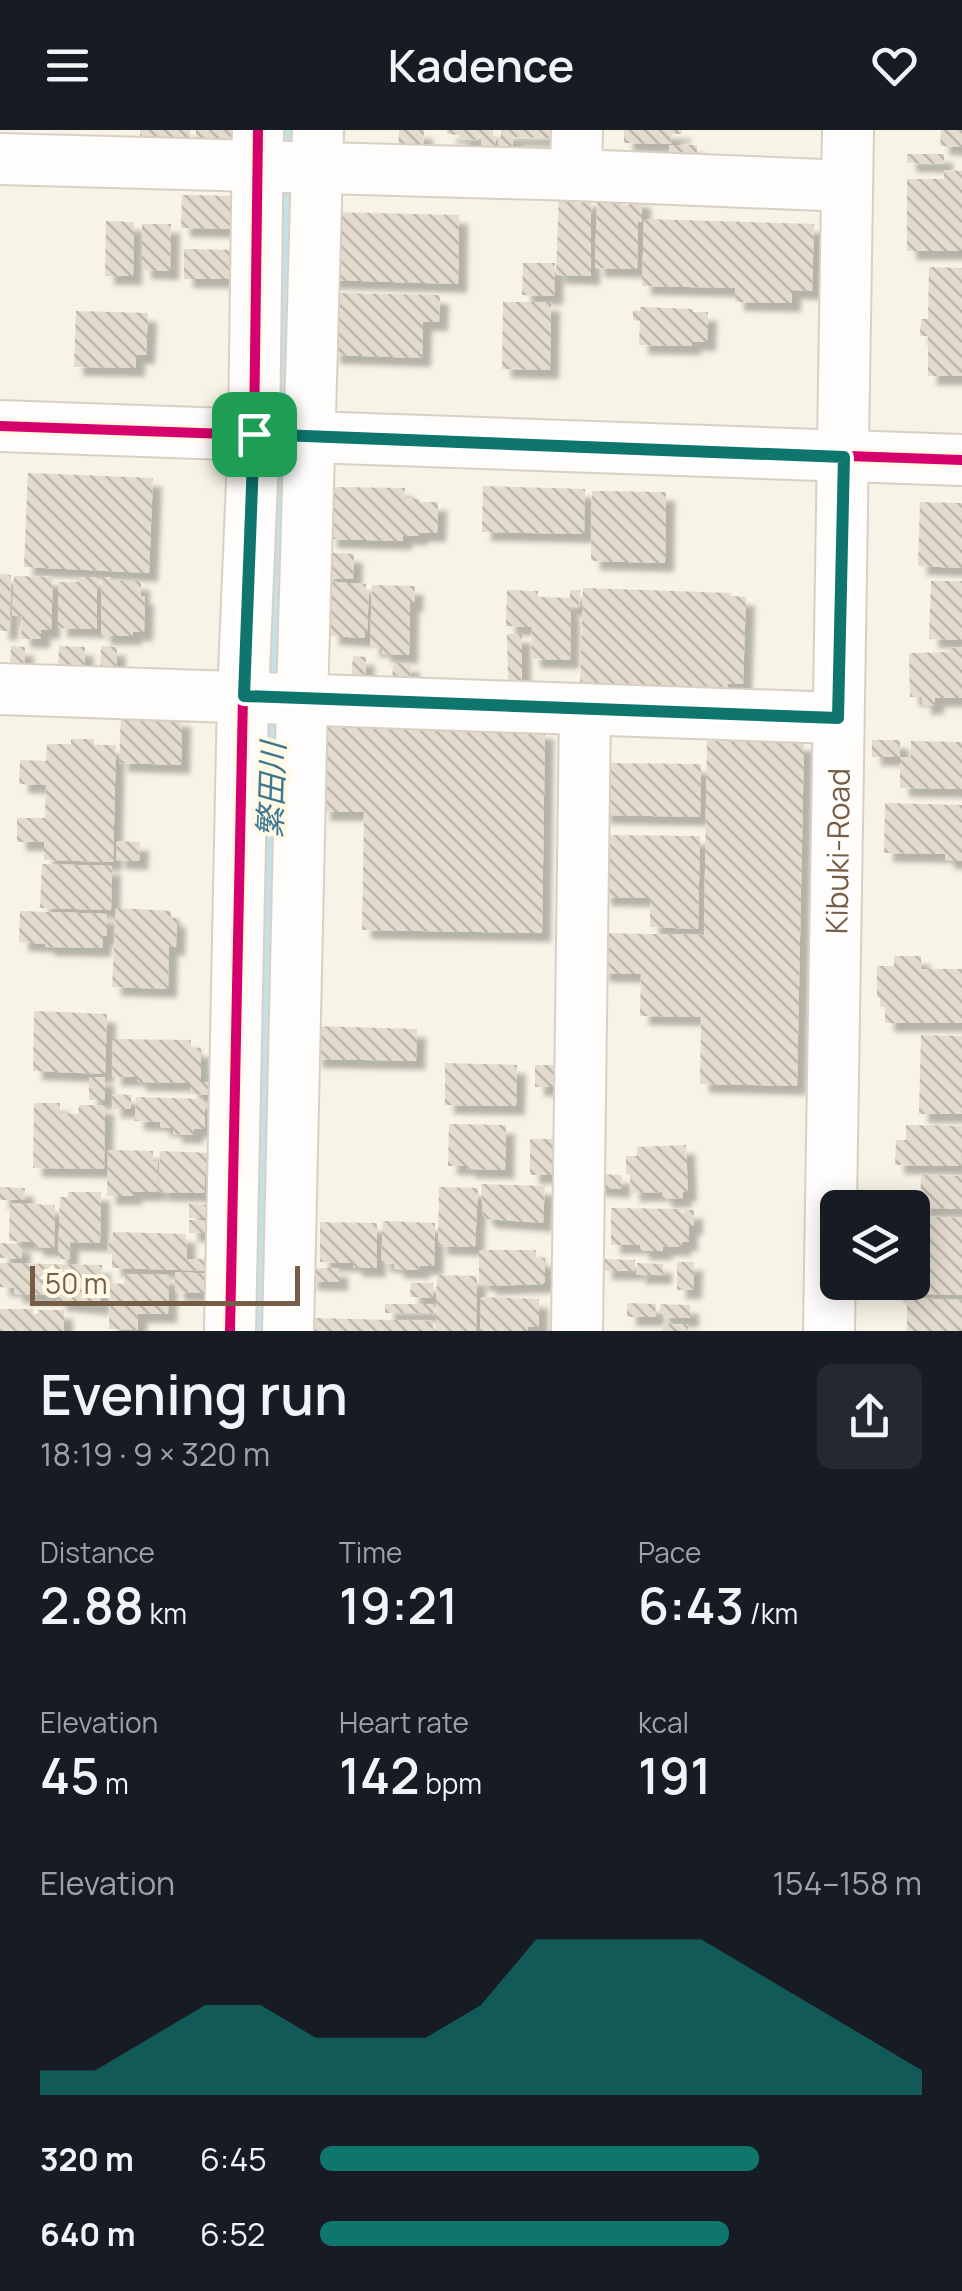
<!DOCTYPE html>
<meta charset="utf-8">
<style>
body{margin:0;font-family:Manrope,"Noto Sans JP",sans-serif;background:#242831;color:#f1f3f6;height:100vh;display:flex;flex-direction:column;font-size:38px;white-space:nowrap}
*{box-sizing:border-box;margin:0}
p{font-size:32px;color:#9ea1a6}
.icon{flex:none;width:55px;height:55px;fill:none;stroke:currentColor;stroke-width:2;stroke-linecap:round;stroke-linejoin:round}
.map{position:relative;height:1201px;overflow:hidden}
.side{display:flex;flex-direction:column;background:#171b24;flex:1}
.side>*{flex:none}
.buttons{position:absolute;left:820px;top:1060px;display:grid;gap:20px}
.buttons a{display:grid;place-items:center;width:110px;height:110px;border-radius:15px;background:#171b24;box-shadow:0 5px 25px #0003;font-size:50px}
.scale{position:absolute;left:30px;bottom:25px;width:270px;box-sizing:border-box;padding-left:10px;border:5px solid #755e45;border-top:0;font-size:28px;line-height:35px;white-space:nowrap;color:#755e45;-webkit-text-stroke:8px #fff9e6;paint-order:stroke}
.pin{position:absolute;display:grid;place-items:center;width:85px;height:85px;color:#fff;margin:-42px;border-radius:20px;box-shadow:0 5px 15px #0006}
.round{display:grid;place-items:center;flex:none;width:105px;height:105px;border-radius:15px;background:#242831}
.overview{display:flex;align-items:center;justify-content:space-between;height:170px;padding:0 40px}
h1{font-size:55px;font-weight:600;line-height:75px}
.stats{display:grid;grid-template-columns:repeat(3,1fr);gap:15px;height:170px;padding:10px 40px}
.stats div{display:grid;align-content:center}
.stats b{font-size:50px;font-weight:600}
.stats small{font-size:28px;font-weight:400}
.stats p{font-size:28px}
.chart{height:280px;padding:20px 40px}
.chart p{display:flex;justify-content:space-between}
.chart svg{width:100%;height:180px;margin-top:10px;fill:#0f766e;opacity:.7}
ul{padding:0 40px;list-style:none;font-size:32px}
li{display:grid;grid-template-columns:160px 120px 1fr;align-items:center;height:75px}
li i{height:25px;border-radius:12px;background:#0f766e}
header{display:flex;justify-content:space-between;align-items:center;height:130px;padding:0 40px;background:#171b24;font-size:45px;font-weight:600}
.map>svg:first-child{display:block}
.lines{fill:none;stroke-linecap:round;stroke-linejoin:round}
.river{stroke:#c7e0e7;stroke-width:65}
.building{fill:url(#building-back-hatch);filter:url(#shadow)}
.minor-casing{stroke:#d8d0c4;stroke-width:54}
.minor{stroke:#fefdfb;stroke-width:50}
.cycleway-casing{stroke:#fff9e6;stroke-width:16}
.cycleway{stroke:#d6006c;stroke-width:10}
.route-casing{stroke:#fff;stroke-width:20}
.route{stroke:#0f766e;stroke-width:12}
.labels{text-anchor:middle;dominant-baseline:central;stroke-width:8;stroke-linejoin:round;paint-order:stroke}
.street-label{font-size:30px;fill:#755e45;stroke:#fff9e6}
.water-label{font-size:32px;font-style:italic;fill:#407892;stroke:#fff9e6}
</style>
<header><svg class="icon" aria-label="menu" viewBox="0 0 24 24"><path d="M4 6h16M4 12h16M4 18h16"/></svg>Kadence<svg class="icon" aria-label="heart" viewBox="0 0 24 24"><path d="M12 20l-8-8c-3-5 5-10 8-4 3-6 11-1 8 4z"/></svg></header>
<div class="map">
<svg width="962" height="1201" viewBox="0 0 962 1201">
<defs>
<pattern id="building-back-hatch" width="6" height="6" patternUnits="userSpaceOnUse" patternTransform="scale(2.5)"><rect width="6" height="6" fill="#e3dbce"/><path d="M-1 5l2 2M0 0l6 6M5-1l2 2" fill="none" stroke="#bdb5a9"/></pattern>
<filter id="shadow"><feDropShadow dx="9" dy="9" stdDeviation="2.5" flood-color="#0004"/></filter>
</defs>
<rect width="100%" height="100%" fill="#f7f3e6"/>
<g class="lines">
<path class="river" d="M 256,1201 L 290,0"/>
</g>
<path class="building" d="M 140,0 L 190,0 L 190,23 L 140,22 Z
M 196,0 L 233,0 L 233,22 L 196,23 Z
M 399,0 L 424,0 L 423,25 L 398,24 Z
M 447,0 L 493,0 L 493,6 L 496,6 L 495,29 L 481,28 L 481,6 L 478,6 L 478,10 L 460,9 L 460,5 L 447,4 Z
M 501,0 L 553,0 L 552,8 L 513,7 L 512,27 L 498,27 L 498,7 L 501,7 Z
M 624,0 L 682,0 L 682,4 L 672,4 L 671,14 L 624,13 Z
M 941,0 L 962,0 L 962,17 L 940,16 Z
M 669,15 L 697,15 L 697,32 L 669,32 Z
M 907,24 L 944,24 L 944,34 L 907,33 Z
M 944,40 L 962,41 L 962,121 L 907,121 L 907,49 L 944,49 Z
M 182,65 L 236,66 L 236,99 L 181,98 Z
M 559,65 L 574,66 L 574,74 L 581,74 L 582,68 L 591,68 L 591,146 L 556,145 Z
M 629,68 L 642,69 L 642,92 L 638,92 L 637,139 L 595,138 L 597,69 L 622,69 L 622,75 L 629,75 Z
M 328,82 L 459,85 L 458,154 L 326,150 Z
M 644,89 L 814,94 L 812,161 L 792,160 L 792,173 L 735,172 L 735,158 L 642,156 Z
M 106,91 L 134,92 L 133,146 L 105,146 Z
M 142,94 L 171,94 L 170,141 L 142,140 Z
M 184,119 L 236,120 L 235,149 L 184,149 Z
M 523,133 L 555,133 L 554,166 L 522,165 Z
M 929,137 L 962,138 L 962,246 L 928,246 L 928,206 L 920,206 L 921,189 L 928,189 Z
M 333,163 L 440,165 L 439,192 L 423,192 L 422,228 L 331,225 Z
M 503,172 L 551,172 L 550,240 L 502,239 Z
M 640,177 L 693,179 L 693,182 L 708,182 L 707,212 L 692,212 L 692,216 L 639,215 L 640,191 L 633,190 L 633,180 L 640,181 Z
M 76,181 L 148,183 L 146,225 L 136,225 L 136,238 L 74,237 Z
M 28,343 L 153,348 L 149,443 L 24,437 Z
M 483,356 L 585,359 L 584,404 L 482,402 Z
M 330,357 L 405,358 L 404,368 L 420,369 L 419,372 L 438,372 L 437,403 L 419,403 L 419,406 L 403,406 L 403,411 L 328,409 Z
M 592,361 L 666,362 L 665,433 L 591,431 Z
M 920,372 L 962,373 L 962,438 L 918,436 Z
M 325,422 L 354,424 L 353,449 L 324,448 Z
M 0,444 L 11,445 L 9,501 L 0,501 Z
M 14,446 L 53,447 L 51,500 L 41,500 L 41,509 L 21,509 L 22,486 L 12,486 Z
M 78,447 L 97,447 L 97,499 L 58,498 L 58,452 L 78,452 Z
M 102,447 L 111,447 L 111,451 L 141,451 L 141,466 L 145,466 L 144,502 L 133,502 L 133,506 L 103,506 L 101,502 Z
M 931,451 L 962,451 L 962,510 L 929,509 Z
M 330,452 L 366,454 L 366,460 L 369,460 L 367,502 L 365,502 L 365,508 L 330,506 Z
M 372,455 L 415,456 L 414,473 L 410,473 L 409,525 L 382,524 L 382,518 L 370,518 Z
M 583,458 L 731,463 L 731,466 L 746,467 L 743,554 L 728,554 L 728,559 L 711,558 L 711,560 L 580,556 Z
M 507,460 L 538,461 L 538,467 L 570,468 L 570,460 L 580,460 L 579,477 L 569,477 L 569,481 L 571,481 L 570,530 L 531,529 L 532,497 L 506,496 Z
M 507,504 L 522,504 L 522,552 L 508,551 Z
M 11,516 L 25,517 L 24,543 L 10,542 Z
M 59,516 L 85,517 L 84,543 L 58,542 Z
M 101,516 L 117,517 L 116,543 L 100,543 Z
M 962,517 L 962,568 L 935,568 L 935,575 L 922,576 L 922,567 L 910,567 L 909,523 L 949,522 L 949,518 Z
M 353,526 L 366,527 L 365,553 L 351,552 Z
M 393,533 L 411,533 L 410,555 L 392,555 Z
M 121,586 L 182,588 L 181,635 L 119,633 Z
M 323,597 L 545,600 L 542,803 L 362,800 L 364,682 L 321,682 Z
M 71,609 L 94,609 L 94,615 L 116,615 L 113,732 L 44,730 L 44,712 L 17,712 L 17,688 L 45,688 L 46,655 L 19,654 L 20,630 L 46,631 L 47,614 L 71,614 Z
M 872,610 L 900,610 L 900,627 L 872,627 Z
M 707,611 L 804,612 L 797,956 L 700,954 L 701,887 L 640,886 L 641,844 L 600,843 L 601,803 L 704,805 Z
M 911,611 L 962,612 L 962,659 L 900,658 L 900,627 L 911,627 Z
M 602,633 L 701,634 L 700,687 L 601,685 Z
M 885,673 L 962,675 L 962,731 L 945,730 L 945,724 L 884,723 Z
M 603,705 L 700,706 L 698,799 L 650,797 L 650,768 L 602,767 Z
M 117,711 L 140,712 L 139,731 L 116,730 Z
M 42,734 L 112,736 L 111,780 L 40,778 Z
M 116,778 L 171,781 L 171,788 L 177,788 L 176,817 L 169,816 L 168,859 L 112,857 Z
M 20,781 L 107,784 L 107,806 L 103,806 L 102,818 L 45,817 L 46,814 L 19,812 Z
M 894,826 L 921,826 L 921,839 L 962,839 L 962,893 L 885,893 L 885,877 L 880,877 L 880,868 L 877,868 L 877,836 L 894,836 Z
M 34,881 L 107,884 L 105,944 L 33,941 Z
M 314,896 L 417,899 L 416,931 L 313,929 Z
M 921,905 L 962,906 L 962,984 L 919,984 Z
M 113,909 L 191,910 L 191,918 L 201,918 L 201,952 L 216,952 L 216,965 L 190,964 L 190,953 L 137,952 L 137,947 L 112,947 Z
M 445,933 L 517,935 L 516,976 L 445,975 Z
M 535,935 L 559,935 L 558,957 L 535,957 Z
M 89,947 L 105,947 L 105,970 L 89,970 Z
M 112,964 L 131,965 L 131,979 L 112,979 Z
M 136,967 L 205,969 L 205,999 L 194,999 L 194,1005 L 173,1004 L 173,998 L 160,997 L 160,992 L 135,991 Z
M 34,973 L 60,973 L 60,983 L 78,984 L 79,975 L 105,975 L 104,1039 L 33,1038 Z
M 449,994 L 506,995 L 505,1040 L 466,1039 L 466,1036 L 448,1036 Z
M 906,995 L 962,996 L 961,1036 L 895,1035 L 896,1010 L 906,1010 Z
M 530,1009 L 559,1009 L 558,1045 L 530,1045 Z
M 686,1015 L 688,1062 L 683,1062 L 683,1068 L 663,1069 L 662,1062 L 631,1063 L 630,1044 L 626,1044 L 626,1026 L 637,1026 L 637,1017 Z
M 108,1020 L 153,1021 L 153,1031 L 158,1032 L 157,1062 L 133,1062 L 133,1066 L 107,1066 Z
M 160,1021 L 213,1023 L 212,1048 L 205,1048 L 204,1063 L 158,1062 Z
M 595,1044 L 622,1045 L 621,1059 L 595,1057 Z
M 921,1045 L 962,1046 L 962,1079 L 920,1078 Z
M 481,1054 L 545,1056 L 543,1093 L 486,1089 L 486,1086 L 483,1086 Z
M 0,1057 L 25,1058 L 24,1070 L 0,1070 Z
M 439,1057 L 478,1058 L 475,1117 L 438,1116 Z
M 68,1062 L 101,1062 L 100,1113 L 70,1112 L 69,1129 L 58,1129 L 60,1067 L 68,1067 Z
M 10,1073 L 55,1075 L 54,1118 L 34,1117 L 34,1112 L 9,1111 Z
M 189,1074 L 216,1075 L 215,1088 L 189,1088 Z
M 611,1078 L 682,1079 L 682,1083 L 684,1083 L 684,1080 L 694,1080 L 694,1096 L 689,1096 L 689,1112 L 682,1112 L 682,1117 L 663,1117 L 663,1121 L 640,1121 L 640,1115 L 611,1115 Z
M 912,1086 L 962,1088 L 962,1165 L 895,1163 L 895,1152 L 912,1152 Z
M 189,1090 L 215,1090 L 215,1103 L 189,1103 Z
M 383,1091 L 435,1093 L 434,1136 L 420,1136 L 420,1140 L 394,1139 L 395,1134 L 381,1133 Z
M 320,1092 L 377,1093 L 377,1138 L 353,1138 L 353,1133 L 320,1132 Z
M 113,1102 L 186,1104 L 187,1129 L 214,1129 L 214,1141 L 112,1138 L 112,1124 L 108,1124 L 109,1109 L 112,1109 Z
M 0,1113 L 22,1114 L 21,1129 L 0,1128 Z
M 479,1120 L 536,1120 L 536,1128 L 545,1128 L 545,1151 L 543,1154 L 487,1156 L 487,1152 L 479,1152 Z
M 603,1129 L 635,1130 L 635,1141 L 603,1141 Z
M 677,1132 L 694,1132 L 693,1160 L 677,1160 Z
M 0,1133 L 102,1135 L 100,1176 L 57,1172 L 58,1165 L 14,1164 L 14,1158 L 0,1157 Z
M 637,1133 L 663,1134 L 663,1145 L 636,1145 Z
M 309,1138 L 339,1138 L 339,1152 L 308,1151 Z
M 175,1142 L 214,1144 L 213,1163 L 175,1162 Z
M 125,1144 L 169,1145 L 168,1184 L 138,1184 L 138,1200 L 109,1199 L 110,1153 L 124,1154 Z
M 437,1145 L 477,1146 L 476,1201 L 439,1201 L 436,1199 Z
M 411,1153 L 433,1153 L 433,1168 L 410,1167 Z
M 481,1167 L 539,1169 L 539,1197 L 528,1197 L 528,1201 L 480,1201 Z
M 907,1168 L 962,1170 L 962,1201 L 907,1201 Z
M 627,1173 L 656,1174 L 655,1187 L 627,1187 Z
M 385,1174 L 433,1174 L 433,1183 L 385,1183 Z
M 660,1174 L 690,1175 L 690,1188 L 660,1187 Z
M 0,1179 L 33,1179 L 33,1184 L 38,1184 L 38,1180 L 64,1180 L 64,1201 L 0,1201 Z
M 314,1188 L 433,1191 L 433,1201 L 313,1201 Z
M 662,1194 L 688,1194 L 688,1201 L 662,1201 Z"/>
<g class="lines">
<g class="minor-casing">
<g id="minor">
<path d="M 0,29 L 576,45 L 847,56"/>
<path d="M 576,45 L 577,0"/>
<path d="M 0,296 L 962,330"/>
<path d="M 0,559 L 838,588"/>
<path d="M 230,1201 L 243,566 L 254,304 L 258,0"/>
<path d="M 288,1201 L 302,570 L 318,0"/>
<path d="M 577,1201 L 585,579"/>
<path id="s1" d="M 829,1201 L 848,0"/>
</g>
</g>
<use href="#minor" class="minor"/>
<g class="cycleway-casing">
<path id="cycleway" d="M 0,296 L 962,330
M 230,1201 L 243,566 L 254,304 L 258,0"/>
</g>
<use href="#cycleway" class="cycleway"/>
</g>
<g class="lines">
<g class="route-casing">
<path id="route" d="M 254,304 L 844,327 L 838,588 L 244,566 Z"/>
</g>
<use href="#route" class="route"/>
</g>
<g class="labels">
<g class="street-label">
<text stroke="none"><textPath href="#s1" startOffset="480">Kibuki-Road</textPath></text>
</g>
<g class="water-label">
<text transform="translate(271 660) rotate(-88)">繁田川</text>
</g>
</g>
</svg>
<div class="buttons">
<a><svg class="icon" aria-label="layers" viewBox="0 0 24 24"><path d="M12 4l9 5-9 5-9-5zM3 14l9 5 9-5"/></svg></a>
</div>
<div class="scale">50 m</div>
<div class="pin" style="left:254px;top:304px;background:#1e9e55"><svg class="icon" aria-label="arrive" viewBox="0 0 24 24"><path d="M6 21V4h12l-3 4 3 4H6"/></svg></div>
</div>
<section class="side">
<div class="overview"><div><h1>Evening run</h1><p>18:19 · 9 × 320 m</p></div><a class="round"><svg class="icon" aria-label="share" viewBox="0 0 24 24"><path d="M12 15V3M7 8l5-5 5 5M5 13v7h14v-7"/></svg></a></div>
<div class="stats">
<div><p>Distance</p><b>2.88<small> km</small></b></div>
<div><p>Time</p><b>19:21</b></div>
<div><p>Pace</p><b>6:43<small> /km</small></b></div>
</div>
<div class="stats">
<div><p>Elevation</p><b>45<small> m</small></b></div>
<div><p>Heart rate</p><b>142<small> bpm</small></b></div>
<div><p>kcal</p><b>191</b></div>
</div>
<div class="chart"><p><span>Elevation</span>154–158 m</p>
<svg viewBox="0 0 160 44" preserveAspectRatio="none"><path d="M0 44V38L10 38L20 30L30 22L40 22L50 30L60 30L70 30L80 22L90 6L100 6L110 6L120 6L130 14L140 22L150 30L160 38V44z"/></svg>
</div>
<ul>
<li><b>320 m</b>6:45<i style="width:73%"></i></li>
<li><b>640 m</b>6:52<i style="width:68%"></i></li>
</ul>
</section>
